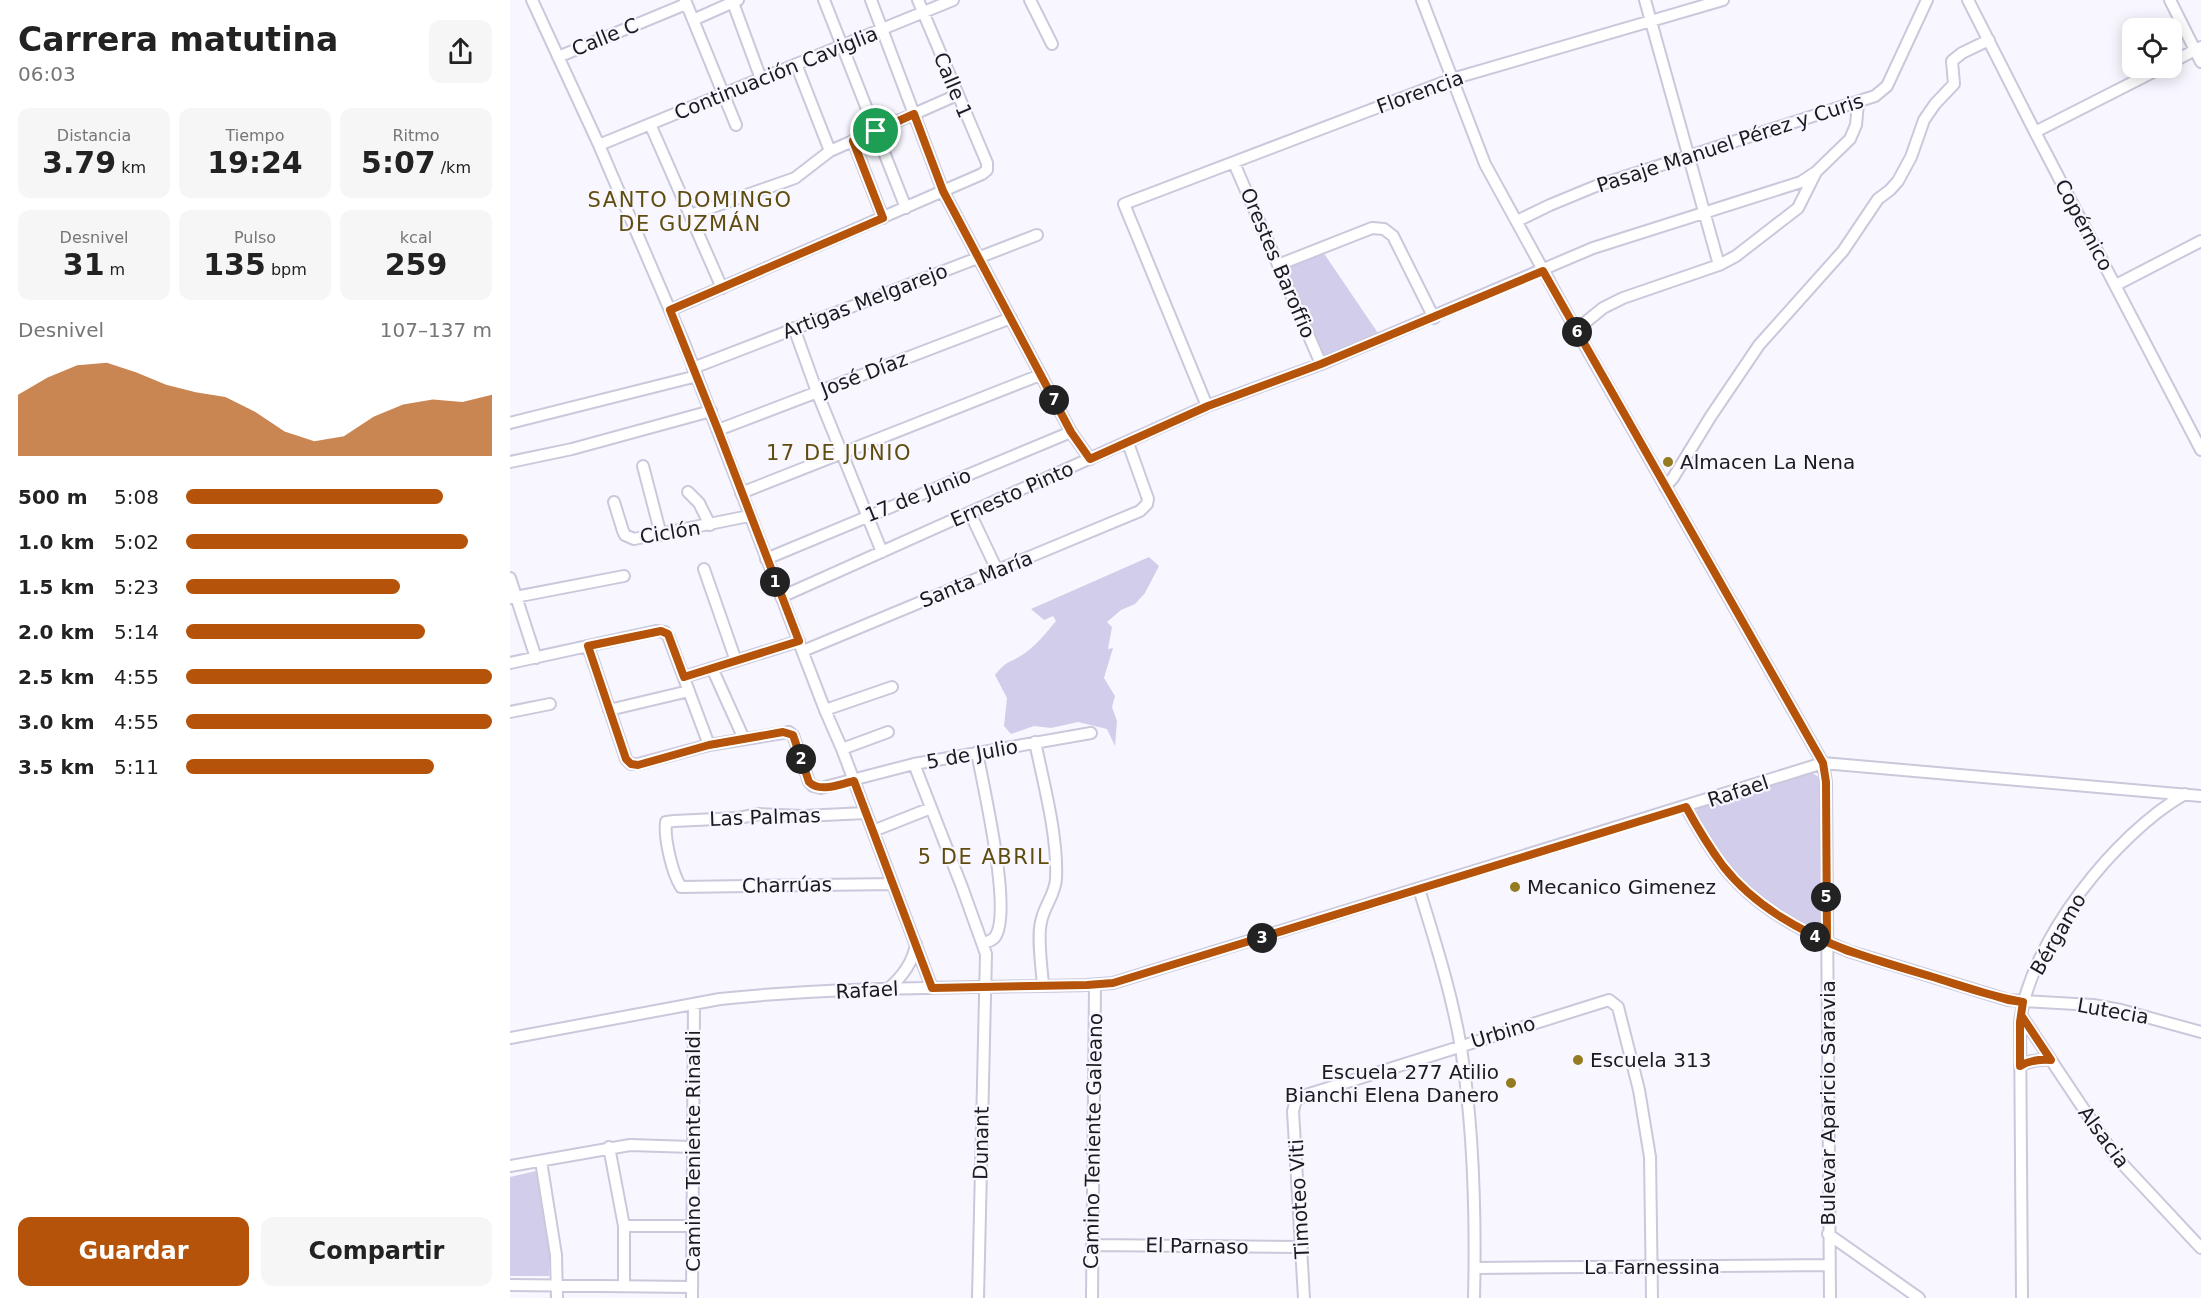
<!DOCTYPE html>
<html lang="es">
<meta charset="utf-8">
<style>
body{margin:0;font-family:"DejaVu Sans",sans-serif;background:#f6f6f6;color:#222;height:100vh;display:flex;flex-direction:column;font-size:22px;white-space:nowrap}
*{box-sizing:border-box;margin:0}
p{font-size:20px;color:#767676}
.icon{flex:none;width:33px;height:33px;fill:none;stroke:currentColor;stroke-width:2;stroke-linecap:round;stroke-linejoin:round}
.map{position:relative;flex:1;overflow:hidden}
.sheet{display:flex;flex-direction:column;background:#fff;width:510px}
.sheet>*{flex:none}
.buttons{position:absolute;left:1612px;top:18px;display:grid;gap:12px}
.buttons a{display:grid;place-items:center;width:60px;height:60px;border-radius:12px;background:#fff;box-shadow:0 3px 15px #0003;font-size:30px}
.pin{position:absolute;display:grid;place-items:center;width:51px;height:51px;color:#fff;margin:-26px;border:3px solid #fff;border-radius:50%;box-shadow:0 2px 6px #0007}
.km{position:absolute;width:30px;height:30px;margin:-15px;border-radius:50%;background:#222;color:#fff;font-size:16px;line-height:30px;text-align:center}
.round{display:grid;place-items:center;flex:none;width:63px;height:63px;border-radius:12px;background:#f6f6f6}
.head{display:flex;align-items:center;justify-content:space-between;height:102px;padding:0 18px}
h1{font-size:33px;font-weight:700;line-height:45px}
.figures{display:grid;grid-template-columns:repeat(3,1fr);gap:9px;height:102px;padding:6px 18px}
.figures div{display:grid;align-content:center;border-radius:12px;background:#f6f6f6;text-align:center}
.figures b{font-size:30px;font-weight:700}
.figures small{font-size:16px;font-weight:400}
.figures p{font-size:16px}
.chart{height:168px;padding:12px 18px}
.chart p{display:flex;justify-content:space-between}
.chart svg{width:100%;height:108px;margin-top:6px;fill:#b45309;opacity:.7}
.button{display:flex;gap:12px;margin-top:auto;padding:12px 18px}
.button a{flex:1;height:69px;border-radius:12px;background:#b45309;color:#fff;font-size:24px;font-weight:700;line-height:69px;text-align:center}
.button a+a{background:#f6f6f6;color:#222}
ul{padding:0 18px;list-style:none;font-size:20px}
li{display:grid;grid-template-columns:96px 72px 1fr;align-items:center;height:45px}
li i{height:15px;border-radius:8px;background:#b45309}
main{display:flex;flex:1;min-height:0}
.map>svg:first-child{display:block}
.green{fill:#d1cdea}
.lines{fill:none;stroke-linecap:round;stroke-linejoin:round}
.minor-casing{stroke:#cac8db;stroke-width:14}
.minor{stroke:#fff;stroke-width:10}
.route-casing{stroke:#fff;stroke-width:12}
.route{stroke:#b45309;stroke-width:8}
.poi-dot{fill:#947a21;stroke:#f8f7ff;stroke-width:2}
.labels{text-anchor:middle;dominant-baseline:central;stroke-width:4.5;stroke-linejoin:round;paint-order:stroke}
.street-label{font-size:20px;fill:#1b1a20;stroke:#f8f7ff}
.poi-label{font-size:20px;fill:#1b1a20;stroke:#f8f7ff;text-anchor:start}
.neighbourhood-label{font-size:21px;letter-spacing:1.5px;fill:#5f4d0f;stroke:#f8f7ff}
</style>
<main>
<section class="sheet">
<div class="head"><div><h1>Carrera matutina</h1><p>06:03</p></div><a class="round"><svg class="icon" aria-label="share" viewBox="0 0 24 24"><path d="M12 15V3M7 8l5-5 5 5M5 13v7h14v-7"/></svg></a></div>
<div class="figures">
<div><p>Distancia</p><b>3.79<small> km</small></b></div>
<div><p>Tiempo</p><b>19:24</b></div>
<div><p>Ritmo</p><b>5:07<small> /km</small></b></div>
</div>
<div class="figures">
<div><p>Desnivel</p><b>31<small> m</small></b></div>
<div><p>Pulso</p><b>135<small> bpm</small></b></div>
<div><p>kcal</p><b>259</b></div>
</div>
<div class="chart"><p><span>Desnivel</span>107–137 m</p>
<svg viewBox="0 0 160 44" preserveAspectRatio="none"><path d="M0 44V19L10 12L20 7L30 6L40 10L50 15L60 18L70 20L80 26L90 34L100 38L110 36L120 28L130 23L140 21L150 22L160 19V44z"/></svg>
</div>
<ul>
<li><b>500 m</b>5:08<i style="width:84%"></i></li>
<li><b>1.0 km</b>5:02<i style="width:92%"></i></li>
<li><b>1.5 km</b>5:23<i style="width:70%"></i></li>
<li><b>2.0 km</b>5:14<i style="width:78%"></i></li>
<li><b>2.5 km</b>4:55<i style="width:100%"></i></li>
<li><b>3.0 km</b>4:55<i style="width:100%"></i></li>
<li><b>3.5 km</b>5:11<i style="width:81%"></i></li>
</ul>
<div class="button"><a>Guardar</a><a>Compartir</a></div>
</section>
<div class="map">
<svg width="1691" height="1298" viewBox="0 0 1691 1298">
<rect width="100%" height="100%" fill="#f8f7ff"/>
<path class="green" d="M 813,252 L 870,336 L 814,358 L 811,356 L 774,267 Z
M 639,557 L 649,566 L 635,593 L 625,604 L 611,610 L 597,622 L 602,627 L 598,649 L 603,648 L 594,678 L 605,696 L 602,707 L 607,721 L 605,746 L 597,729 L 568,722 L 541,728 L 524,726 L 501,734 L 494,726 L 497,698 L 485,675 C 497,660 498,664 512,655 C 525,647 536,633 546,621 L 543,616 L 534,620 L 521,609 Z
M 1303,773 L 1311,779 L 1312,924 L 1305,929 C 1296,928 1288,921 1280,917 C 1236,892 1213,858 1187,818 L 1185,813 L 1189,806 Z
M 26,1171 L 40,1254 L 39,1276 L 0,1276 L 0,1177 Z"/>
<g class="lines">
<g class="minor-casing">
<path id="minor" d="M 22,0 L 89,145 L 174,343 L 315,710 L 332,749 L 422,988
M 175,0 L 226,125
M 222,0 L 251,79
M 314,0 L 396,208
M 361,0 L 433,191 L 561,432 L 580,459
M 520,0 L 542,44
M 912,0 L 975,164 L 1066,330 L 1313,763 L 1316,782 L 1320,1298
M 1135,0 L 1209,265
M 1458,0 L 1525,132 L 1691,450
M 1660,0 L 1691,62
M 183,20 L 228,0
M 48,57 L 176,4
M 1662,62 L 1691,47
M 286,64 L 320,151
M 140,124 L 212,288
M 1525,132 L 1651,68
M 343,141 L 373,218
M 89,145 L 443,0
M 724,163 L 811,364
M 180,215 L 285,178 L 320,151 L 447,95
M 1007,221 L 1040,205 L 1086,186 L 1365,96 L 1377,86 L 1417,0
M 768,265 L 862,228 L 874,229 L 883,236 L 924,318
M 1606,285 L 1691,241
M 160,310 L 472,174 L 477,170 L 477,163 L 408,0
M 284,328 L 307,392 L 372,552
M 1066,330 L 1093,308 L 1113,298 L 1209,265 L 1226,256 L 1288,208 L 1306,172 L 1340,139 L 1346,125 L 1348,103
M 183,368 L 527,235
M 697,406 L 614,204 L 942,79 L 1213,0
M 0,423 L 187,376
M 208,430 L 501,318
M 0,462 L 62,449 L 201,411
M 133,466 L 151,535
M 1155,487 L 1163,478 L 1201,416 L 1249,345 L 1333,251 L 1368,199 L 1380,190 L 1388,181 L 1401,157 L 1414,120 L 1425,104 L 1444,84 L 1442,61 L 1452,53 L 1479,40
M 178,492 L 189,503 L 200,525
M 231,493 L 530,375
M 104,502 L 113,531 L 115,535 L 124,539 L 239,516
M 460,513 L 487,570
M 256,559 L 561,432
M 194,569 L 226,661
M 0,578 L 26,658
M 271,597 L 697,406 L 811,364 L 1083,248 L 1291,182 L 1306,172
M 0,598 L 114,576
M 78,646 L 116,759 L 121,764 L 128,764 L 199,745 L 279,732 L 283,735 L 299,782 L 303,786 L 311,788 L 404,764 L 581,733
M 293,651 L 630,511 L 637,504 L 638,499 L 618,443
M 0,663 L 146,631 L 155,632 L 159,638 L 199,745
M 202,668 L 234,739
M 174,677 L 289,641
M 99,710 L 179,691
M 315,710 L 382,687
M 0,712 L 40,704
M 525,742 C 534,785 548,836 546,879 C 545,895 534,906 531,922 C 527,938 532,969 533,986
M 332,749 L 378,732
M 467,752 C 473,786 503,912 485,937 C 482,941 477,942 473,943
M 404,764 L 452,887 L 476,954 L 468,1298
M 1176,807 C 1187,827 1199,847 1213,866 C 1245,907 1291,931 1338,951 L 1498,1000 L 1583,1005 L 1611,1010 L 1691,1032
M 356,813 L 293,816 L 249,814 L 228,818 L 164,821 L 156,822 C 154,838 162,873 171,887 L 383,884
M 363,831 L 421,808
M 909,889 C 925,941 942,994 951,1048 C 964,1131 966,1214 964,1298
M 378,989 C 392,977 403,963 406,944
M 1511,1015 L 1605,1156 L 1691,1248
M 0,1038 L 210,999 C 331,986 455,988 577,985 L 603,983 L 1313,763 L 1691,796
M 1510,1066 C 1520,1060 1529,1059 1541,1060
M 99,1147 L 114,1226 L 114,1286
M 31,1161 L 46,1255 L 47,1298
M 0,1166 L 120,1145 L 182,1147
M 114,1226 L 182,1226
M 1318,1234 L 1409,1298
M 582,1245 L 792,1247
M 965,1268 L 1319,1265
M 0,1285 L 182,1287
M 182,1298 L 184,1004
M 582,1298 L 585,985
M 794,1298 L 783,1111 L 786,1100 L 796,1095 L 1099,1000 L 1108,1007 L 1129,1090 L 1140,1157 L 1142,1298
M 1512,1298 L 1510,1022 C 1520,941 1605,834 1675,794"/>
</g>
<use href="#minor" class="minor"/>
</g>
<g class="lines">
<g class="route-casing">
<path id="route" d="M 366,131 L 343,141 L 373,218 L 160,310 L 208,430 L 289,641 L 174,677 L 158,634 L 151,631 L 78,646 L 116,759 L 121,764 L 128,765 L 199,745 L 273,732 L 283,735 L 299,782 C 310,793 330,784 344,781 L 422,988 L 577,985 L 603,983 L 1176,807 C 1187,827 1199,847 1213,866 C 1245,907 1291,931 1338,951 L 1498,1000 L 1513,1002 L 1510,1022 L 1510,1066 C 1520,1060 1529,1059 1541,1060 L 1511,1015 L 1513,1002 C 1482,997 1452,986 1423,977 C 1387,966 1351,957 1317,942 L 1316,782 L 1313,763 L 1033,271 L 811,364 L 698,406 L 580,459 L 561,432 L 433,191 L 404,114 L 366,131"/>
</g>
<use href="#route" class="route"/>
</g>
<g class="poi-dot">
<circle cx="1158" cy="462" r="6"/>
<circle cx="1005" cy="887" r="6"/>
<circle cx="1068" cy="1060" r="6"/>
<circle cx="1001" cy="1083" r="6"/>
</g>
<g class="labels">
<g class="street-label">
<text transform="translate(95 37) rotate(-22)">Calle C</text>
<text transform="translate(266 73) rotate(-22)">Continuación Caviglia</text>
<text transform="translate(443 85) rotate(67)">Calle 1</text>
<text transform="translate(910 92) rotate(-20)">Florencia</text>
<text transform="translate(1220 143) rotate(-18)">Pasaje Manuel Pérez y Curis</text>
<text transform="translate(1574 225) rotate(62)">Copérnico</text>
<text transform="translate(768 263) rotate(67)">Orestes Baroffio</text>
<text transform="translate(355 301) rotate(-21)">Artigas Melgarejo</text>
<text transform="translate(354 374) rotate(-21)">José Díaz</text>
<text transform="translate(502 494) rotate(-24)">Ernesto Pinto</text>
<text transform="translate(408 495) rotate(-22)">17 de Junio</text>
<text transform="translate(160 532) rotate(-9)">Ciclón</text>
<text transform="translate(466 579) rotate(-22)">Santa María</text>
<text transform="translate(462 754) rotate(-10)">5 de Julio</text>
<text transform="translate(1228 791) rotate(-18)">Rafael</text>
<text transform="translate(255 817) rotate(-2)">Las Palmas</text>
<text transform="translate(277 885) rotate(-1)">Charrúas</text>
<text transform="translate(1548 934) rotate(-60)">Bérgamo</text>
<text transform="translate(357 990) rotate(-3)">Rafael</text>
<text transform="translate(1603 1011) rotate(10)">Lutecia</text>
<text transform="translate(993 1032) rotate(-17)">Urbino</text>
<text transform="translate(1318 1103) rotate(-90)">Bulevar Aparicio Saravia</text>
<text transform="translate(1594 1137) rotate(54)">Alsacia</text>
<text transform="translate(583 1141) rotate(-89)">Camino Teniente Galeano</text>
<text transform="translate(471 1143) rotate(-89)">Dunant</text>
<text transform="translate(183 1151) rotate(-90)">Camino Teniente Rinaldi</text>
<text transform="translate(789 1199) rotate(-93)">Timoteo Viti</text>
<text transform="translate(687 1246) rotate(1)">El Parnaso</text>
<text x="1142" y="1267">La Farnessina</text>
</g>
<g class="poi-label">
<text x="1170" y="462">Almacen La Nena</text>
<text x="1017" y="887">Mecanico Gimenez</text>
<text x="1080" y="1060">Escuela 313</text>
<text x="989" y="1072" text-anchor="end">Escuela 277 Atilio<tspan x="989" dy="23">Bianchi Elena Danero</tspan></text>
</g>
<g class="neighbourhood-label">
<text x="180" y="200">SANTO DOMINGO<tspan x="180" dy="24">DE GUZMÁN</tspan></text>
<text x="329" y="453">17 DE JUNIO</text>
<text x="474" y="857">5 DE ABRIL</text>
</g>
</g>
</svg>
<div class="buttons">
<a><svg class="icon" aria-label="locate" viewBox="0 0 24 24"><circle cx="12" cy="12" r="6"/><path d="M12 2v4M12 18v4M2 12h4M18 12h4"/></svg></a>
</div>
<div class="pin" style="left:366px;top:131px;background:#1e9e55"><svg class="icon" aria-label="arrive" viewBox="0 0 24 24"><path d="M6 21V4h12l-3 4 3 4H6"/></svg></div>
<b class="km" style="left:265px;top:582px">1</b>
<b class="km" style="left:291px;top:759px">2</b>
<b class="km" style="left:752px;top:938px">3</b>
<b class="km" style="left:1305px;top:937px">4</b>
<b class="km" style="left:1316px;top:897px">5</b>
<b class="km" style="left:1067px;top:332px">6</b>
<b class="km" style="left:544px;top:400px">7</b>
</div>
</main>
